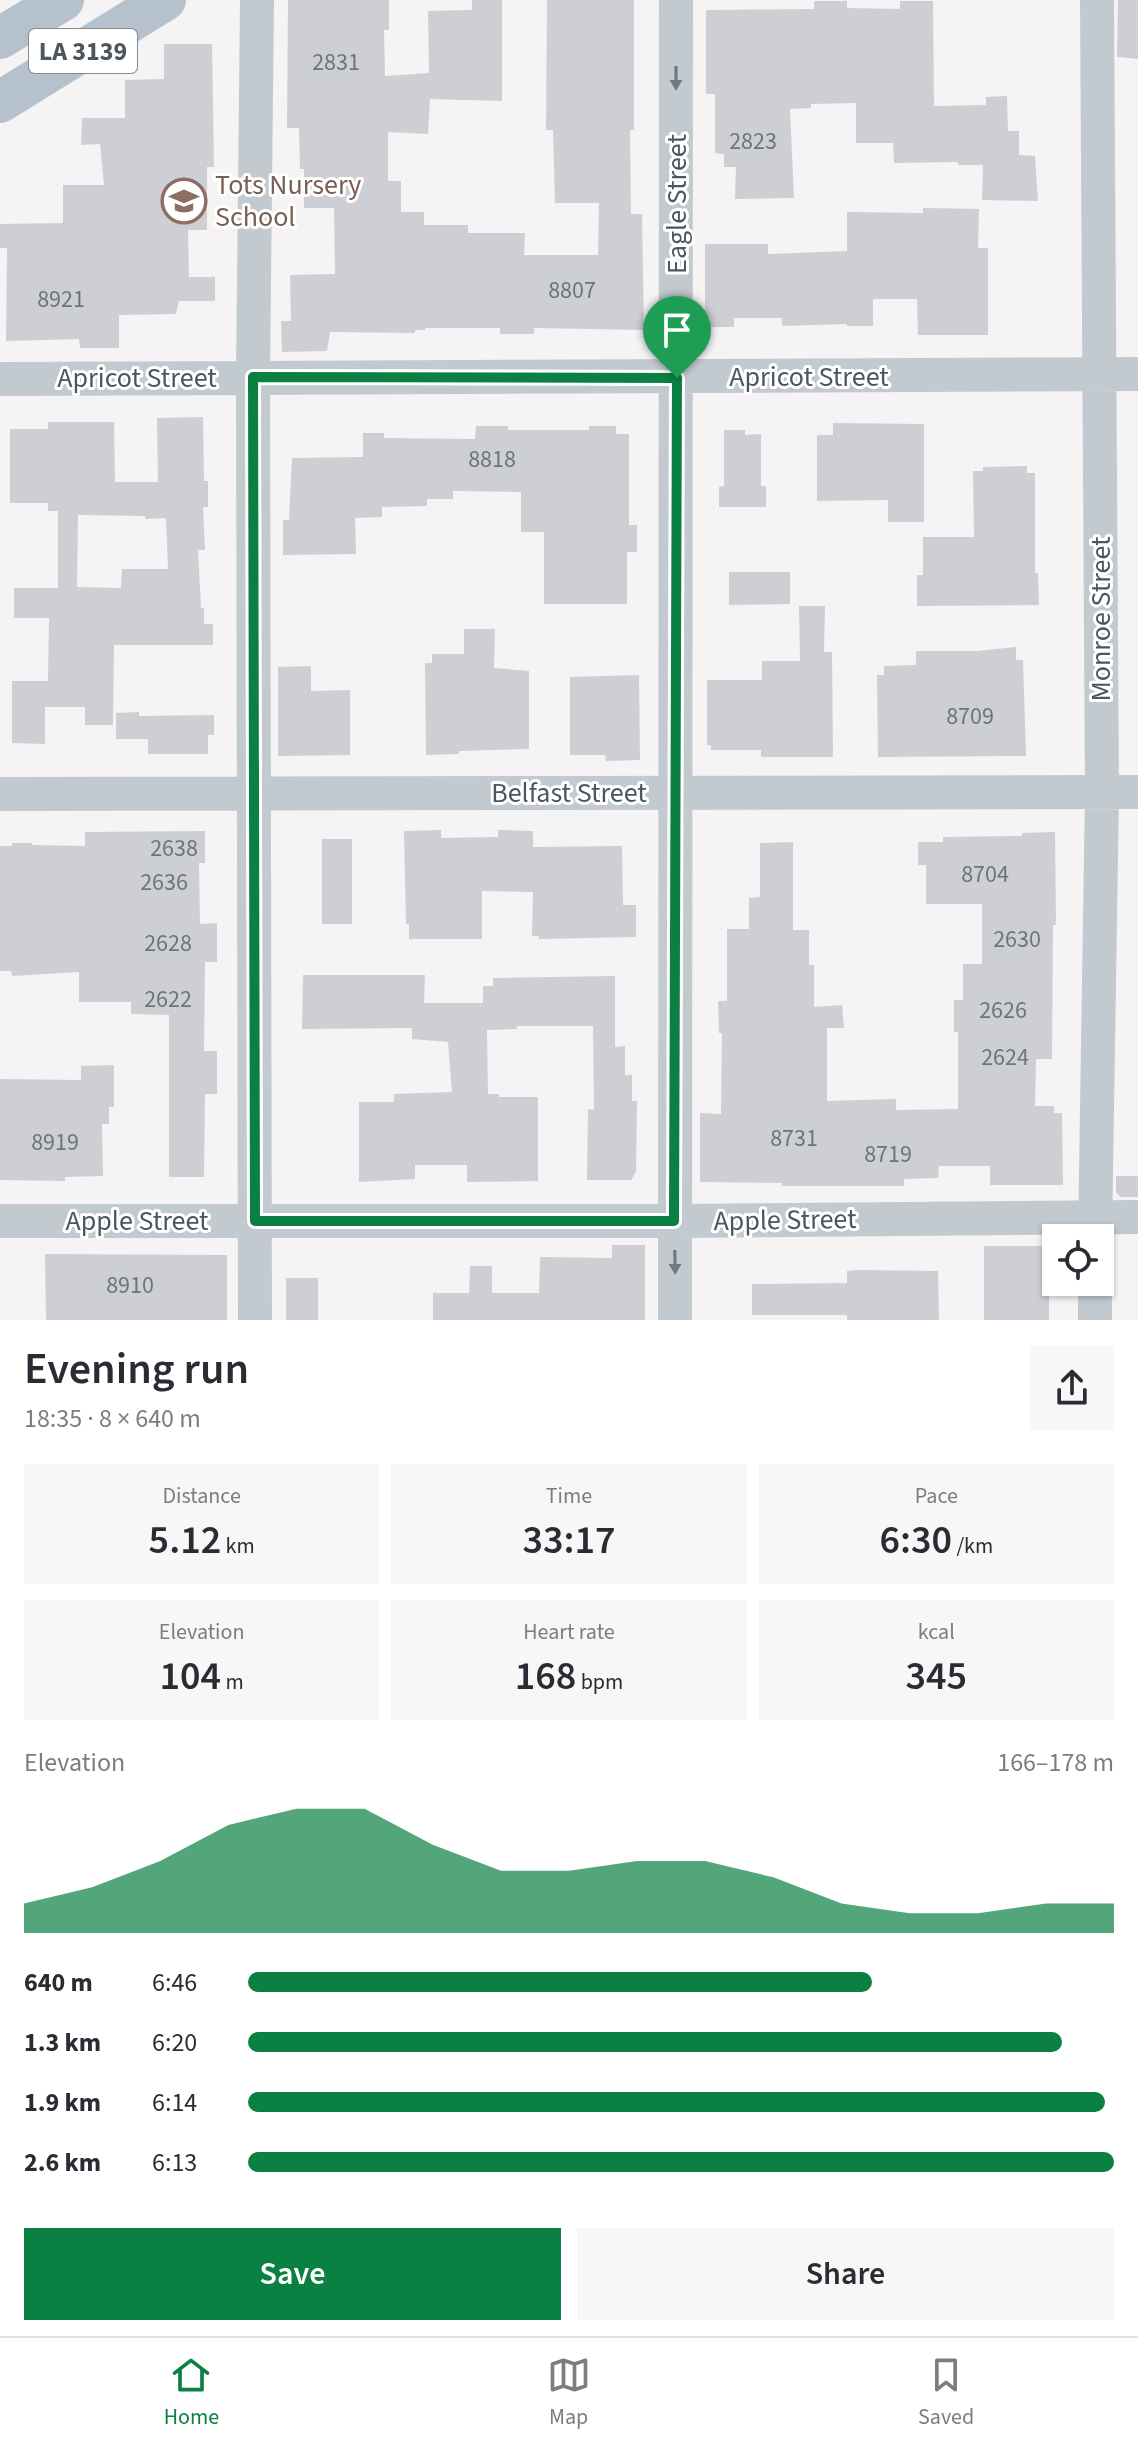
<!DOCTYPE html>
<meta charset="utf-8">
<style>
body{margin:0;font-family:"Source Sans 3",sans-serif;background:#f7f7f7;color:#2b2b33;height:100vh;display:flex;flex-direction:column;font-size:30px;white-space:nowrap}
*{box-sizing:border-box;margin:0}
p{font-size:26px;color:#7c7c81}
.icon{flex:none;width:44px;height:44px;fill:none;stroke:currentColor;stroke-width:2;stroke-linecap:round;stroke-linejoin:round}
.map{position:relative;height:1320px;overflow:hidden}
.panel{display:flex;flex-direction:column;background:#fff;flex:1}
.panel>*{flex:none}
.buttons{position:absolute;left:1042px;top:1224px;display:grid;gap:16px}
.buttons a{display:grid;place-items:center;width:72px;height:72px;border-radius:0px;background:#fff;box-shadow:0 2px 6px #0004;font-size:40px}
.pin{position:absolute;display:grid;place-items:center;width:68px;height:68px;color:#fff;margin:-82px -34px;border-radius:50% 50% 50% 0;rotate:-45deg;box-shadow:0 0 8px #0007}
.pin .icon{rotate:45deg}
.round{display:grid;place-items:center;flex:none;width:84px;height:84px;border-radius:0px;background:#f7f7f7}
.head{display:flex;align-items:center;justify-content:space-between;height:136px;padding:0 24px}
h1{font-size:44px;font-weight:600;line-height:60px}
.figures{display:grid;grid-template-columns:repeat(3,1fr);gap:12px;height:136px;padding:8px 24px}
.figures div{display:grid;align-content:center;border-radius:0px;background:#f7f7f7;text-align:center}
.figures b{font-size:40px;font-weight:600}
.figures small{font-size:22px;font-weight:400}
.figures p{font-size:22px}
.chart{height:224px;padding:16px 24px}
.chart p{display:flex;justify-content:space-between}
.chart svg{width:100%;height:144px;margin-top:8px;fill:#0b8043;opacity:.7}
.action{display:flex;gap:16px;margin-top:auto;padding:16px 24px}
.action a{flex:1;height:92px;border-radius:0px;background:#0b8043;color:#fff;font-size:32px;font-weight:600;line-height:92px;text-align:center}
.action a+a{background:#f7f7f7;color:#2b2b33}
ul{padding:0 24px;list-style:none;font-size:26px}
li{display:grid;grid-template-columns:128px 96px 1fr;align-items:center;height:60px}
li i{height:20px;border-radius:10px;background:#0b8043}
.menu{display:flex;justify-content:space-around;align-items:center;height:112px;border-top:2px solid #e1e1e2;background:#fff;font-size:22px;color:#7c7c81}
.menu a{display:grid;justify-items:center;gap:4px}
.menu .selected{color:#0b8043}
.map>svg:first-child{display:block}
.building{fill:#cdcfd4;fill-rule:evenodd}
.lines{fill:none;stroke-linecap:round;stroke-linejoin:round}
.minor{stroke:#c2cad0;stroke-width:34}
.major{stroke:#b5c2ce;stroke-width:42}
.oneway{fill:#6f7981}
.route-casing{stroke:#fff;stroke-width:16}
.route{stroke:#0b8043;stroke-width:10}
.labels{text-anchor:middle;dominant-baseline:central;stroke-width:6;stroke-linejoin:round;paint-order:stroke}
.number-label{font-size:24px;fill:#6c747c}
.shield{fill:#fff;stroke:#82898f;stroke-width:2}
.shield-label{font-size:26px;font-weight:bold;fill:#4c565f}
.education-label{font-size:28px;fill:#785e54;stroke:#fff;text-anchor:start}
.street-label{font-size:28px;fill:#4c565f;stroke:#fff}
</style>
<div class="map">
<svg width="1138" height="1320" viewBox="0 0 1138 1320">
<rect width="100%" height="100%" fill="#f5f3f3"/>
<path class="building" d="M 288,0 L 389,0 L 389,30 L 384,30 L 385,76 L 429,73 L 428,11 L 472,10 L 472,0 L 502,0 L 502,101 L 430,99 L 428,134 L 388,132 L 388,181 L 401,181 L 401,212 L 424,212 L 424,225 L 468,225 L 468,233 L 525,233 L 524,255 L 598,255 L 599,203 L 555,203 L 553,130 L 546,130 L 547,0 L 634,0 L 634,130 L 630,130 L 631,214 L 642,214 L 644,330 L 534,328 L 534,334 L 500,334 L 500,328 L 425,328 L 425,330 L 415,330 L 415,333 L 330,332 L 327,351 L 282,352 L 281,321 L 291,321 L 290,275 L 335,274 L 334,208 L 304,208 L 304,169 L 300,169 L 299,128 L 287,128 Z
M 1118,0 L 1138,0 L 1138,59 L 1117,57 Z
M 814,1 L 847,1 L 847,8 L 900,9 L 900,1 L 933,1 L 934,106 L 986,105 L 986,97 L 1007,96 L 1008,131 L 1019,131 L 1019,155 L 1035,156 L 1038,201 L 982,200 L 983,165 L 958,165 L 958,162 L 894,163 L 893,143 L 856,143 L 856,103 L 811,104 L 811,108 L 790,109 L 794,198 L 735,199 L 736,167 L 724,167 L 724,154 L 715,153 L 715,94 L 706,94 L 706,10 L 814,9 Z
M 164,44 L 212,44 L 214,167 L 207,167 L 207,230 L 188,230 L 189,277 L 215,277 L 215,301 L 179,301 L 176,314 L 119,315 L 119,348 L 80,348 L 79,339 L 6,341 L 7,248 L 0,248 L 0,224 L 63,223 L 63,185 L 104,185 L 100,144 L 81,145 L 82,118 L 125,118 L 125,80 L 164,79 Z
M 923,208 L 979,209 L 978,248 L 988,248 L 988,335 L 918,335 L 917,299 L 873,299 L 873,326 L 847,326 L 847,324 L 782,326 L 782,318 L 734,318 L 734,327 L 710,327 L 710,318 L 705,318 L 705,244 L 768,244 L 768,254 L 847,251 L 847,212 L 923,213 Z
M 203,417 L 204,481 L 208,481 L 208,507 L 203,507 L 205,550 L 198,550 L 201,608 L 204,608 L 204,624 L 213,624 L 213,645 L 114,645 L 113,725 L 85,725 L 85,707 L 45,707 L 45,744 L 12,743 L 12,681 L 48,681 L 49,618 L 14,618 L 14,588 L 58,588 L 58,511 L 48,511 L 48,503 L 10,503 L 10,429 L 48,429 L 48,422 L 114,422 L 115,482 L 158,482 L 157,418 ZM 78,515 L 145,516 L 145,519 L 166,518 L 168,569 L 122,569 L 121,588 L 77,587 Z
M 833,423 L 924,424 L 924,522 L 888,522 L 888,500 L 817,501 L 817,435 L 833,435 Z
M 476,426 L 508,426 L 508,430 L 589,430 L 589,426 L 616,426 L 616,434 L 629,434 L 629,525 L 637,525 L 637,552 L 627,552 L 627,604 L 544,604 L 544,532 L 521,532 L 521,492 L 453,491 L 453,499 L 427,499 L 427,506 L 382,507 L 382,517 L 355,518 L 356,554 L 283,555 L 283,520 L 289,520 L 292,458 L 363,457 L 363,433 L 384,433 L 384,438 L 475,439 Z
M 724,430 L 745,430 L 745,435 L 761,434 L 761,486 L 766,486 L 766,507 L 719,507 L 719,487 L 724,486 Z
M 1027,466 L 1027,473 L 1035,473 L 1035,573 L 1038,573 L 1039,605 L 917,606 L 917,575 L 923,575 L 923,537 L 974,537 L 973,471 L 983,471 L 983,467 Z
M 729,572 L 790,572 L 790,604 L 729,605 Z
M 799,606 L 825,606 L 824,652 L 832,652 L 833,757 L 761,757 L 761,750 L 711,750 L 711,745 L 707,745 L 707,680 L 762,680 L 762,661 L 800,661 Z
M 464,629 L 495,629 L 494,668 L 529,671 L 529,749 L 459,751 L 459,754 L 426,755 L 425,663 L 432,663 L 432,654 L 464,654 Z
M 1016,647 L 1016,660 L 1023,660 L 1026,756 L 878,757 L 877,675 L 884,675 L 884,666 L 916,665 L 916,651 L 977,651 Z
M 311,666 L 311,691 L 350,690 L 350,755 L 278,756 L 278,667 Z
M 639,675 L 640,760 L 606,761 L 605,755 L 570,755 L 570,677 Z
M 139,712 L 139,716 L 214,715 L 214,735 L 208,735 L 208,754 L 148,754 L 148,739 L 116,739 L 116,713 Z
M 441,830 L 441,838 L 498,837 L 498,830 L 533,831 L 533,847 L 622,846 L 623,905 L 636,905 L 636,937 L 539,939 L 539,936 L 532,936 L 533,892 L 482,891 L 482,939 L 409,939 L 409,924 L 406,924 L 404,831 Z
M 205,831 L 205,863 L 199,863 L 200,924 L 217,923 L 217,962 L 205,962 L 204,1051 L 217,1051 L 217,1094 L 205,1094 L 204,1177 L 169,1177 L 169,1015 L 131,1014 L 131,1002 L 79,1002 L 79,972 L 12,976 L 11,971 L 0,971 L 0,846 L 12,846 L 12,843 L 32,843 L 32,845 L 85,846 L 85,832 Z
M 1055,832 L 1056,925 L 1053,925 L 1052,1059 L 1036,1059 L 1035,1106 L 1054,1106 L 1054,1113 L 1062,1113 L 1063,1185 L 990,1185 L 990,1166 L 939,1166 L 938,1178 L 904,1179 L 904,1186 L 782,1186 L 782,1183 L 700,1182 L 700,1113 L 721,1114 L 722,1033 L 719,1033 L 718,1001 L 727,1001 L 727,929 L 749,929 L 749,898 L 760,897 L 760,843 L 793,842 L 793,930 L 809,930 L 809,965 L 814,965 L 814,1007 L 842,1005 L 844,1028 L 827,1028 L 827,1101 L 896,1099 L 896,1110 L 958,1109 L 958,1032 L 954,1032 L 954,1000 L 963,1000 L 963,964 L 982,964 L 982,904 L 926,904 L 926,865 L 918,865 L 918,842 L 943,842 L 943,837 L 1022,836 L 1022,833 Z
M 322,839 L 352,839 L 352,924 L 322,924 Z
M 303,975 L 425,975 L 424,1003 L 483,1003 L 483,986 L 493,986 L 493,978 L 615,976 L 615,1047 L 625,1046 L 625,1075 L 632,1075 L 632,1101 L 637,1101 L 636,1172 L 631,1180 L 587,1180 L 588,1109 L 594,1110 L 593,1026 L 517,1026 L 517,1029 L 487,1030 L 488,1094 L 499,1094 L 499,1097 L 538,1097 L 538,1181 L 467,1182 L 467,1165 L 415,1165 L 415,1179 L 359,1182 L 359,1102 L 394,1102 L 394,1094 L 452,1092 L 448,1042 L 412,1039 L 412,1028 L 302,1029 Z
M 114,1065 L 114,1107 L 109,1107 L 109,1124 L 102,1124 L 103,1176 L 65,1177 L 65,1181 L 0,1180 L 0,1079 L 81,1080 L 81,1066 Z
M 1116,1176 L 1138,1176 L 1138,1197 L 1120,1197 L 1116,1192 Z
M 612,1245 L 645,1245 L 645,1320 L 433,1320 L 433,1293 L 469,1293 L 470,1266 L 492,1266 L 492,1293 L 539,1293 L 540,1257 L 612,1258 Z
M 984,1246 L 1049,1246 L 1049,1320 L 984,1320 Z
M 45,1254 L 227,1255 L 227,1320 L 46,1320 Z
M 860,1270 L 938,1271 L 939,1320 L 847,1320 L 847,1315 L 752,1315 L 752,1284 L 847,1283 L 847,1271 Z
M 286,1278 L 318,1278 L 318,1320 L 286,1320 Z"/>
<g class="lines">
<path class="minor" d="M 0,379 L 1138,374
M 0,794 L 1138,792
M 0,1221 L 674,1221 L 1138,1217
M 1095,1238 L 1102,792 L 1097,0
M 255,1320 L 253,377 L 257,0
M 675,1320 L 676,0
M 1095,1320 L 1095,1282"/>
<path class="major" d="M 0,38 L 63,0
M 0,102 L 165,0"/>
</g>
<defs><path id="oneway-solid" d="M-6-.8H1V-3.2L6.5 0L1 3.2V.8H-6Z" transform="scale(2)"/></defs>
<g class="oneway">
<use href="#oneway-solid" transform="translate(676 78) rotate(90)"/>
<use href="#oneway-solid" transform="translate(675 1262) rotate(89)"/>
</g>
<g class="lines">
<g class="route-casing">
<path id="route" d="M 253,377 L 677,378 L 674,1221 L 255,1221 Z"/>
</g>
<use href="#route" class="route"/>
</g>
<defs>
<g id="school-ring" transform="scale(2.3)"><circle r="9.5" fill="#fff" stroke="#8d6e63" stroke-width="1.5"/><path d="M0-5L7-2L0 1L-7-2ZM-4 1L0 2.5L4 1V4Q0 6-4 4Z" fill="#8d6e63"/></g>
</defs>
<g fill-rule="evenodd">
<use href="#school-ring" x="184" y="201"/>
</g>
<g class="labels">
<g class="number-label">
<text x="336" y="62">2831</text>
<text x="753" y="141">2823</text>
<text x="572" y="290">8807</text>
<text x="61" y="299">8921</text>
<text x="492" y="459">8818</text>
<text x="970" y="716">8709</text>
<text x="174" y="848">2638</text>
<text x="985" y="874">8704</text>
<text x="164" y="882">2636</text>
<text x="1017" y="939">2630</text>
<text x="168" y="943">2628</text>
<text x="168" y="999">2622</text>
<text x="1003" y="1010">2626</text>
<text x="1005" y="1057">2624</text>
<text x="794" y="1138">8731</text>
<text x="55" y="1142">8919</text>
<text x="888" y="1154">8719</text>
<text x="130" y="1285">8910</text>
</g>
<rect class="shield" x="29" y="29" width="108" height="44" rx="6"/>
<g class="shield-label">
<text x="83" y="51">LA 3139</text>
</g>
<g class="education-label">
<text x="215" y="185">Tots Nursery<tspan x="215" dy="32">School</tspan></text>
</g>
<g class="street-label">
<text transform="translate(677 204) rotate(-90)">Eagle Street</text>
<text x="809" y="377">Apricot Street</text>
<text x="137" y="378">Apricot Street</text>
<text transform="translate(1101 619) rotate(-90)">Monroe Street</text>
<text x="569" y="793">Belfast Street</text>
<text transform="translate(785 1220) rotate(-1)">Apple Street</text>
<text x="137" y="1221">Apple Street</text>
</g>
</g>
</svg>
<div class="buttons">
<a><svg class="icon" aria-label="locate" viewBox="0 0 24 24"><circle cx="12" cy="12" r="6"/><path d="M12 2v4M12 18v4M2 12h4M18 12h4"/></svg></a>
</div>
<div class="pin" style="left:677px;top:378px;background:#1e9e55"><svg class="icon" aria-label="arrive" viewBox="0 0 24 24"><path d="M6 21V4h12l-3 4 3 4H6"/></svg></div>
</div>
<section class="panel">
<div class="head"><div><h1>Evening run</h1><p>18:35 · 8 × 640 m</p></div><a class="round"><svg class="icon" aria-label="share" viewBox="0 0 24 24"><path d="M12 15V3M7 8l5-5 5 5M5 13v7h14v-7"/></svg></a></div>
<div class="figures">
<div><p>Distance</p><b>5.12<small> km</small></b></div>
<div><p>Time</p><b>33:17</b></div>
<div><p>Pace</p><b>6:30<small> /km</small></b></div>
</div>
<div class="figures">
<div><p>Elevation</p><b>104<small> m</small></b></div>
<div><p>Heart rate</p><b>168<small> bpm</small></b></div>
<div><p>kcal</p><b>345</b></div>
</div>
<div class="chart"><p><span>Elevation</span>166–178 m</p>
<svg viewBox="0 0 160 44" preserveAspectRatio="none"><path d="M0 44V35L10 30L20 22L30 11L40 6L50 6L60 17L70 25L80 25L90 22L100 22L110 27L120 35L130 38L140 38L150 35L160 35V44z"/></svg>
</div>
<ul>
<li><b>640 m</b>6:46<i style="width:72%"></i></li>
<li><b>1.3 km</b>6:20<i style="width:94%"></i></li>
<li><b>1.9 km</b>6:14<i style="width:99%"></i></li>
<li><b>2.6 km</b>6:13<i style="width:100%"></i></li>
</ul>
<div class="action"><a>Save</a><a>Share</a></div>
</section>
<nav class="menu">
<a class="selected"><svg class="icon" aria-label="home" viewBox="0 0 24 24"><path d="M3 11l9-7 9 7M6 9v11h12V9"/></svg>Home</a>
<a><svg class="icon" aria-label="map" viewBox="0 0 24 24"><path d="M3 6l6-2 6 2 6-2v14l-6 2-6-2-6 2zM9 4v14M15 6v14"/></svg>Map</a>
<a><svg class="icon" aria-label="saved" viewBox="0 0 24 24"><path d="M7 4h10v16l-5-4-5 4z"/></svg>Saved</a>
</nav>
